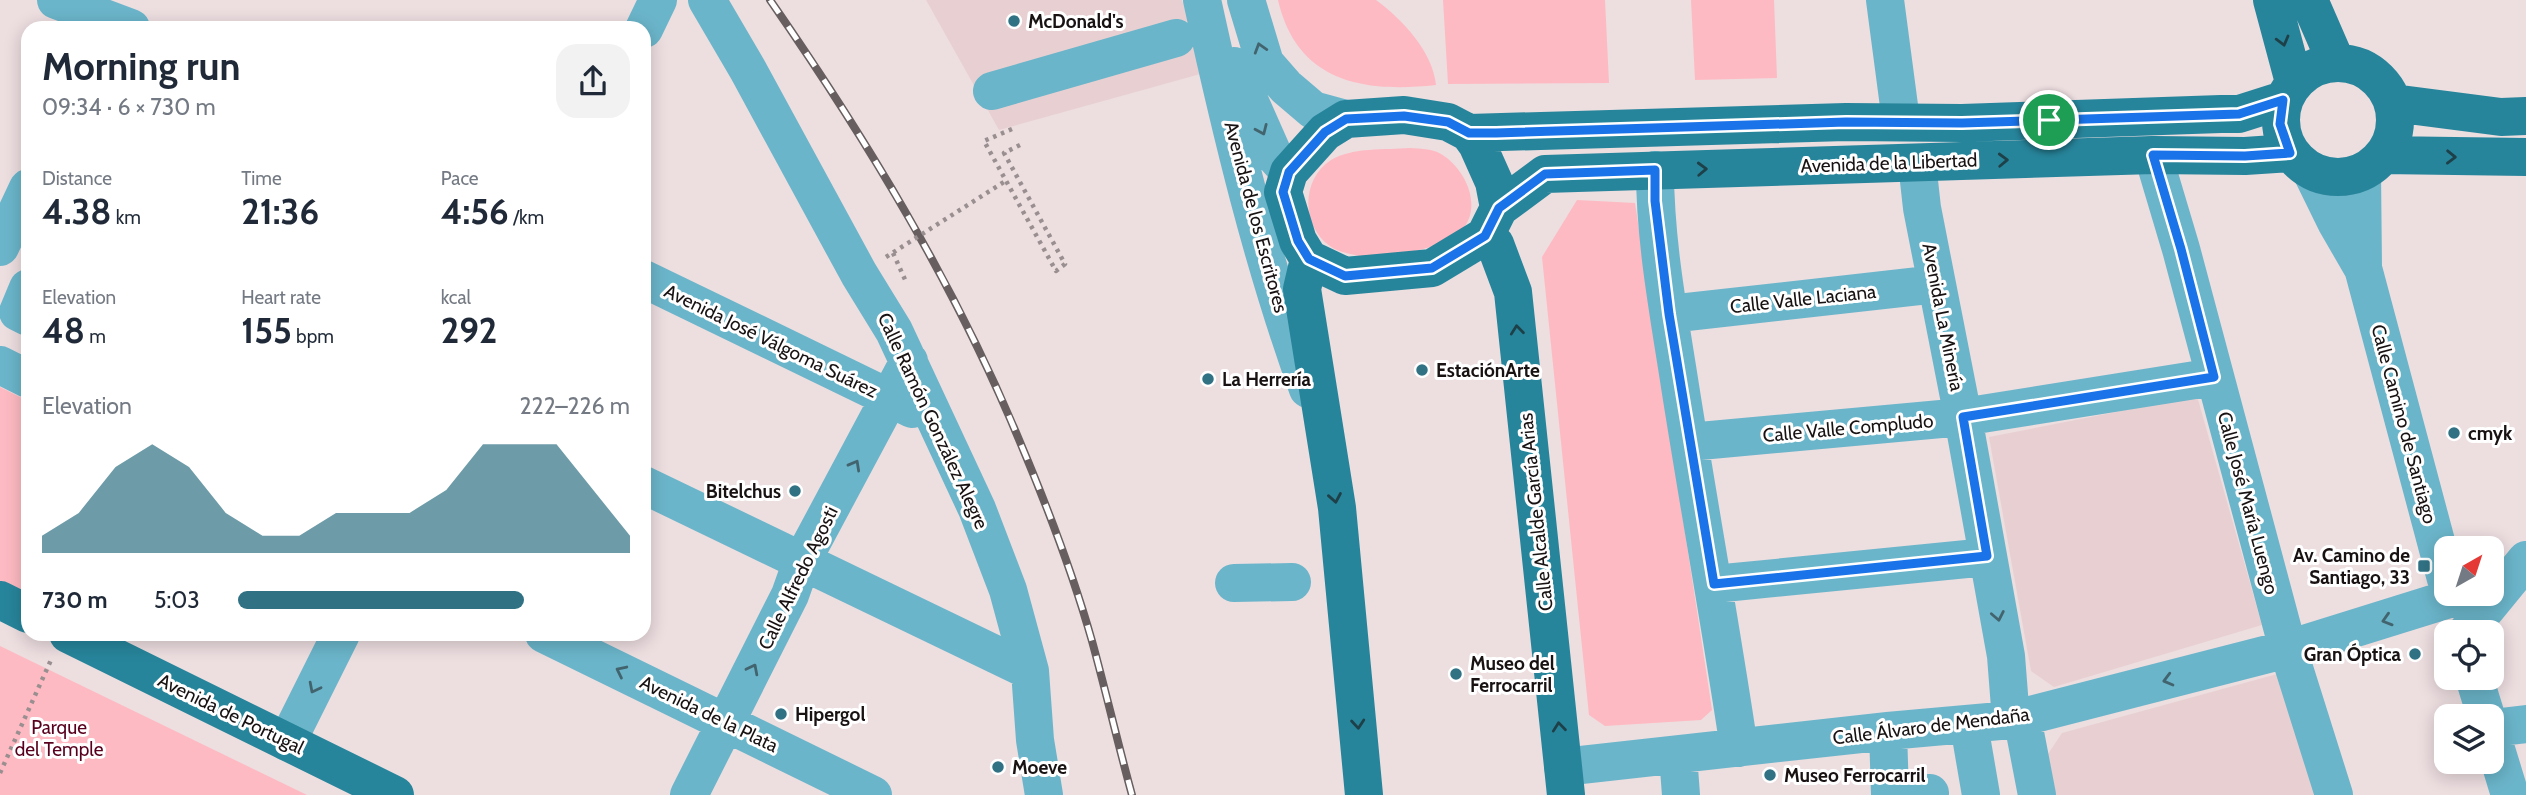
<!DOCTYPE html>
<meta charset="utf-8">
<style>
body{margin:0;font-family:Cabin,sans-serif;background:#f2f2f3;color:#1f2937;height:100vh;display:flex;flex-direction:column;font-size:26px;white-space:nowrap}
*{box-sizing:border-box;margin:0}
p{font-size:23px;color:#747a83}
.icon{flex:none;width:38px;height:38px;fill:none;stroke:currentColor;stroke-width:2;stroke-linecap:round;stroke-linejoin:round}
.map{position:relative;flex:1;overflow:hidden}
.details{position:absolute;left:21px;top:21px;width:630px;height:620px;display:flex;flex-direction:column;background:#fff;border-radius:21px;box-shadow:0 4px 18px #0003}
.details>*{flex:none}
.needle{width:46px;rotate:39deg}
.controls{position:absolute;left:2434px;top:536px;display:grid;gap:14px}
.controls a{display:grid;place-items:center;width:70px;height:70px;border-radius:14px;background:#fff;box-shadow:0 4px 18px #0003;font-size:35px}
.pin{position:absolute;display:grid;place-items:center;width:60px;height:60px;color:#fff;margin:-30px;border:4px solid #fff;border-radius:50%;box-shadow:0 2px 7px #0007}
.round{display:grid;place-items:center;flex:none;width:74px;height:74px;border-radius:21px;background:#f2f2f3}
.summary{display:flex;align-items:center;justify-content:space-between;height:119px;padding:0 21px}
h1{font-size:38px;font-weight:700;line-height:52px}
.metrics{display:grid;grid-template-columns:repeat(3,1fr);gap:10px;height:119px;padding:7px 21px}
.metrics div{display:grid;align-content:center}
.metrics b{font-size:35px;font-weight:700}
.metrics small{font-size:19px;font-weight:400}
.metrics p{font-size:19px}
.chart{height:196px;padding:14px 21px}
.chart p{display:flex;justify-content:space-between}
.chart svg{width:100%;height:126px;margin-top:7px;fill:#307284;opacity:.7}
ul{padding:0 21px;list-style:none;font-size:23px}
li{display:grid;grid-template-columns:112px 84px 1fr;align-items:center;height:52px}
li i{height:18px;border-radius:9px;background:#307284}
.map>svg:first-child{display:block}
.built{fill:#e8d0d2}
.green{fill:#febac2}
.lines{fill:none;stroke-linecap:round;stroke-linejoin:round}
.path{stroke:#9a8f90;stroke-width:4.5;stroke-dasharray:3.5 5;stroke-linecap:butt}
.minor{stroke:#6bb5ca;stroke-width:38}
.major{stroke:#27859b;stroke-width:38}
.rail-casing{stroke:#675e5f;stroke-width:8}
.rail{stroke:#fff;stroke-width:5;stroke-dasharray:16;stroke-linecap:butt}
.path-bridge{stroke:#9a8f90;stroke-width:4.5;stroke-dasharray:3.5 5;stroke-linecap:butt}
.oneway{stroke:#1e4049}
.oneway2{stroke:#42646e}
.route-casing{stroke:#fff;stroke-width:14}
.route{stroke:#1a73e8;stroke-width:9}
.poi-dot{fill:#307284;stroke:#fff;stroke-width:2.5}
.labels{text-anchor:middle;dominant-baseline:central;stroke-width:6;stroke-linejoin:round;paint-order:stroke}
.poi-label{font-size:19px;font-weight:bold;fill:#181213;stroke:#fff;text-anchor:start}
.street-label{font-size:19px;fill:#181213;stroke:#fff}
.park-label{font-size:19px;fill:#58001d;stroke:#fff}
</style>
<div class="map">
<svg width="2526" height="795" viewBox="0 0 2526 795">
<rect width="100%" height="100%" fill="#eddee0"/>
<path class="built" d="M 926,0 L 1182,0 L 1204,73 L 999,130 Z
M 2197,396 L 2262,625 L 2054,687 L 2031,671 L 1989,437 Z
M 2288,671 L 2327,795 L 2056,795 L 2048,754 L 2062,733 Z"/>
<path class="green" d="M 1278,0 L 1376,0 C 1402,19 1433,52 1436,85 C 1363,93 1297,82 1278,0 Z
M 1443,0 L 1605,0 L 1609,83 L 1448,84 Z
M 1691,0 L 1774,0 L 1777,78 L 1695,80 Z
M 1410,148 C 1420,149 1431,148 1441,154 C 1465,168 1484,207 1461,231 C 1445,249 1377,261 1355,255 C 1346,253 1336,251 1330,246 C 1301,226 1301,179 1331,160 C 1353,147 1385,150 1410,148 Z
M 1577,200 L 1635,203 L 1712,710 L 1701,720 L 1605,726 L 1589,715 L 1542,257 Z
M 0,387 L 28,401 L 28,596 L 0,582 Z
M 0,646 L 307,795 L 0,795 Z"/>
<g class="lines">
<path class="path" d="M 1012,129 L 984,141 L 1056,271 L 1065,264 L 1004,153 L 1020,145
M 893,253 L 907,284
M 0,773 L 51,660"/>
<path class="minor" d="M 56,0 L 131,28
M 707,0 L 748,70 L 859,274 L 894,331 L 977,509 L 1008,590 L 1030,671 L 1035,740 L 1044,795
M 1202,0 C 1231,132 1262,262 1308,389
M 1246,0 L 1265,63 L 1286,87 L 1313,110 L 1346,119
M 1885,0 L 1901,121
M 644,29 L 658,0
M 1234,66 L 1273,154 L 1289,172
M 992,91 L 1176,38
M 2153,155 L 2181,249 L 2288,649 L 2334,795
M 1917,163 L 1922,208 L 1963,417 L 2006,656 L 2011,720
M 1655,170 C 1655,242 1669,315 1680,386 C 1699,507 1721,627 1739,748
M 2311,171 L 2336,222 L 2362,267
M 2362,172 L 2363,268 L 2446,579
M 0,247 L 28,188
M 644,279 L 912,409
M 28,288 L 18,312 L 28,317
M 1669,314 L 1937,284
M 0,365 L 28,379
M 1689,442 L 1963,417 L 2214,377
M 644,485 L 1030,671
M 1234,583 L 1292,582
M 1714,584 L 1987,557
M 2467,632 L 2526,560
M 544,634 L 873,795
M 2474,677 L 2486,716
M 2022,717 L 2037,795
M 1969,725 L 1981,795
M 2492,728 L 2526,724
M 1888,731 L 1890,795
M 2492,736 L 2510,795
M 287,742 L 341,634
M 1678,755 L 1681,795
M 1563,767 L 1888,731 L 2011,720 L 2288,649 L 2452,598
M 689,795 L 790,595 L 802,561 L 909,361
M 1902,795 L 1930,793"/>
<path class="major" d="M 2272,0 L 2294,82
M 2309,0 L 2336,62
M2281 120a57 57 0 1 1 114 0a57 57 0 1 1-114 0Z
M 2393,103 L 2501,117 L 2526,116
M 1404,115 L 1448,122 L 1469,133 L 1477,144 L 1494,182 L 1499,208 L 1485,236 L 1432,268 L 1345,276 L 1309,259 L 1298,241 L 1283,192 L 1289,172 L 1325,132 L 1346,119 Z
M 1469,133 L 1846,122 L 1962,123 L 2221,114 L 2239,114 L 2283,100
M 2383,155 L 2526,157
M 1499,208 L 1545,174 L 2153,155 L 2245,156 L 2290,153
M 1485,236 L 1495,244 L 1513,292 L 1566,795
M 1309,259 L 1302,289 L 1337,508 L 1364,795
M 0,600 L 28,614
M 68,634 L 395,795"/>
<g class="rail-casing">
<path id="rail" d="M 770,0 C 867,140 955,285 1020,442 C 1047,506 1073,574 1092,641 C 1106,692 1118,744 1132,795"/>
</g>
<use href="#rail" class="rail"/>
<path class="path-bridge" d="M 886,257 L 1007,180"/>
</g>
<defs><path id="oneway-chevron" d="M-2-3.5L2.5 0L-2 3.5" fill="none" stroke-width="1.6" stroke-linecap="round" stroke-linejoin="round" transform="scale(1.75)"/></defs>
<g class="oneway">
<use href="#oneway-chevron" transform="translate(2283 41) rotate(75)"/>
<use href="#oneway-chevron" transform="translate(2451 157) rotate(1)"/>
<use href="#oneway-chevron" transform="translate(2003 160) rotate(-2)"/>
<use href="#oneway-chevron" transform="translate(1702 169) rotate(-2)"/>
<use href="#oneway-chevron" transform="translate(1517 330) rotate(-96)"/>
<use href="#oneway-chevron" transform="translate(1335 498) rotate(80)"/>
<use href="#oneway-chevron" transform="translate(1358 724) rotate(85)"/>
<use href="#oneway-chevron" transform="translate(1559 727) rotate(-96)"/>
</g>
<g class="oneway2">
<use href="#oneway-chevron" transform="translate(1260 48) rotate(-107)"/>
<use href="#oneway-chevron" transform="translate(1262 130) rotate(66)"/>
<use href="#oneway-chevron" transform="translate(855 465) rotate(-61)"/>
<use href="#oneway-chevron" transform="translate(1998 616) rotate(79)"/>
<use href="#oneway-chevron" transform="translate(2387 620) rotate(163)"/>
<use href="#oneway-chevron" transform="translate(753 669) rotate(-63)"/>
<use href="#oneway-chevron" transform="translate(621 671) rotate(-154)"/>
<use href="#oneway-chevron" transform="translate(2168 680) rotate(165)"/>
<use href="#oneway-chevron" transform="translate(314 688) rotate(117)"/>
</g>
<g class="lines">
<g class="route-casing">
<path id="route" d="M 2283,100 L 2280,124 L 2290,153 L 2245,156 L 2153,155 L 2181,249 L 2214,377 L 1963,417 L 1987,556 L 1714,584 L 1669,314 L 1655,201 L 1655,170 L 1545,174 L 1499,208 L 1485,236 L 1432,268 L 1345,276 L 1309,259 L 1298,241 L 1283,192 L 1289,172 L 1325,132 L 1346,119 L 1404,116 L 1448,122 L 1469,133 L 1496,133 L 1846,122 L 1962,123 L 2239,114 Z"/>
</g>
<use href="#route" class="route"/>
</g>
<g class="poi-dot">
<circle cx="1014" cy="21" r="7"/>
<circle cx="1422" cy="370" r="7"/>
<circle cx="1208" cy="379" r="7"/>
<circle cx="2454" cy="433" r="7"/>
<circle cx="795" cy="491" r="7"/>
<rect x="2417" y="559" width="14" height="14" rx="3.5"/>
<circle cx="2415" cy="654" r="7"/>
<circle cx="1456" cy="674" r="7"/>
<circle cx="781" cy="714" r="7"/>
<circle cx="998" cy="767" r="7"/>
<circle cx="1770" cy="775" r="7"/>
</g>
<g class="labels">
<g class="poi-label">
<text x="1028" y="21">McDonald's</text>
<text x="1436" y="370">EstaciónArte</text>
<text x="1222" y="379">La Herrería</text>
<text x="2468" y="433">cmyk</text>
<text x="781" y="491" text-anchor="end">Bitelchus</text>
<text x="2410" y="555" text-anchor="end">Av. Camino de<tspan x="2410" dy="22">Santiago, 33</tspan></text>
<text x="2401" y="654" text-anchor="end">Gran Óptica</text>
<text x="1470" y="663">Museo del<tspan x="1470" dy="22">Ferrocarril</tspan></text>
<text x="795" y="714">Hipergol</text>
<text x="1012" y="767">Moeve</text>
<text x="1784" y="775">Museo Ferrocarril</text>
</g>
<g class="street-label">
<text transform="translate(1889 163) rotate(-2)">Avenida de la Libertad</text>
<text transform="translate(1256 217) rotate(75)">Avenida de los Escritores</text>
<text transform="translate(1803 299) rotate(-6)">Calle Valle Laciana</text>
<text transform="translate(1943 317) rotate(79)">Avenida La Minería</text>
<text transform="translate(771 341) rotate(26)">Avenida José Válgoma Suárez</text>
<text transform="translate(933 421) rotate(65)">Calle Ramón González Alegre</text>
<text transform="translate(2404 424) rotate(75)">Calle Camino de Santiago</text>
<text transform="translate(1848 428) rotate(-5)">Calle Valle Compludo</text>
<text transform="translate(2248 503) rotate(75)">Calle José María Luengo</text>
<text transform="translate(1536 512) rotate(-96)">Calle Alcalde García Arias</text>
<text transform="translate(798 578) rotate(-64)">Calle Alfredo Agosti</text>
<text transform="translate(231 714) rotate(26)">Avenida de Portugal</text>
<text transform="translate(709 714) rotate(26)">Avenida de la Plata</text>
<text transform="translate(1931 726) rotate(-7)">Calle Álvaro de Mendaña</text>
</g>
<g class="park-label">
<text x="59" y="727">Parque<tspan x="59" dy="22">del Temple</tspan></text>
</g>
</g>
</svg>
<div class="controls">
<a><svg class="needle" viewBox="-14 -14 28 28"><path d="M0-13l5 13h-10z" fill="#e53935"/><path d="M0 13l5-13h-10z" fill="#747a83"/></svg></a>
<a><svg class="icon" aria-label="locate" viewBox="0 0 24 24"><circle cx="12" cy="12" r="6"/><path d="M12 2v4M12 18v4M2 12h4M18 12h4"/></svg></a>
<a><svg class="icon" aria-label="layers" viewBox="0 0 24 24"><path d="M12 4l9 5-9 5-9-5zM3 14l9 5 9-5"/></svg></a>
</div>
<div class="pin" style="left:2049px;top:120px;background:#1e9e55"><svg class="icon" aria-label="arrive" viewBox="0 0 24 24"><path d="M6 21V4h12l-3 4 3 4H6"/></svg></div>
<section class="details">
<div class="summary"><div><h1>Morning run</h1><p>09:34 · 6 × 730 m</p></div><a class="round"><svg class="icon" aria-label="share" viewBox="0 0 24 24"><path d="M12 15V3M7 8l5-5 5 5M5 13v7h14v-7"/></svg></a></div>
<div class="metrics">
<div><p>Distance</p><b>4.38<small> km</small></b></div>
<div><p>Time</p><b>21:36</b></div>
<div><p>Pace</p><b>4:56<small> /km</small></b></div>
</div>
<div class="metrics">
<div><p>Elevation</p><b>48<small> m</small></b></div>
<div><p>Heart rate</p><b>155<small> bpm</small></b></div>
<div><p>kcal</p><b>292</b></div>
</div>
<div class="chart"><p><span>Elevation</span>222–226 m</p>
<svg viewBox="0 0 160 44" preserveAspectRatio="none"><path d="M0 44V38L10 30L20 14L30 6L40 14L50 30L60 38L70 38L80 30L90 30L100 30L110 22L120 6L130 6L140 6L150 22L160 38V44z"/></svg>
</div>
<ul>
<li><b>730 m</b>5:03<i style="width:73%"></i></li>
</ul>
</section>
</div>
